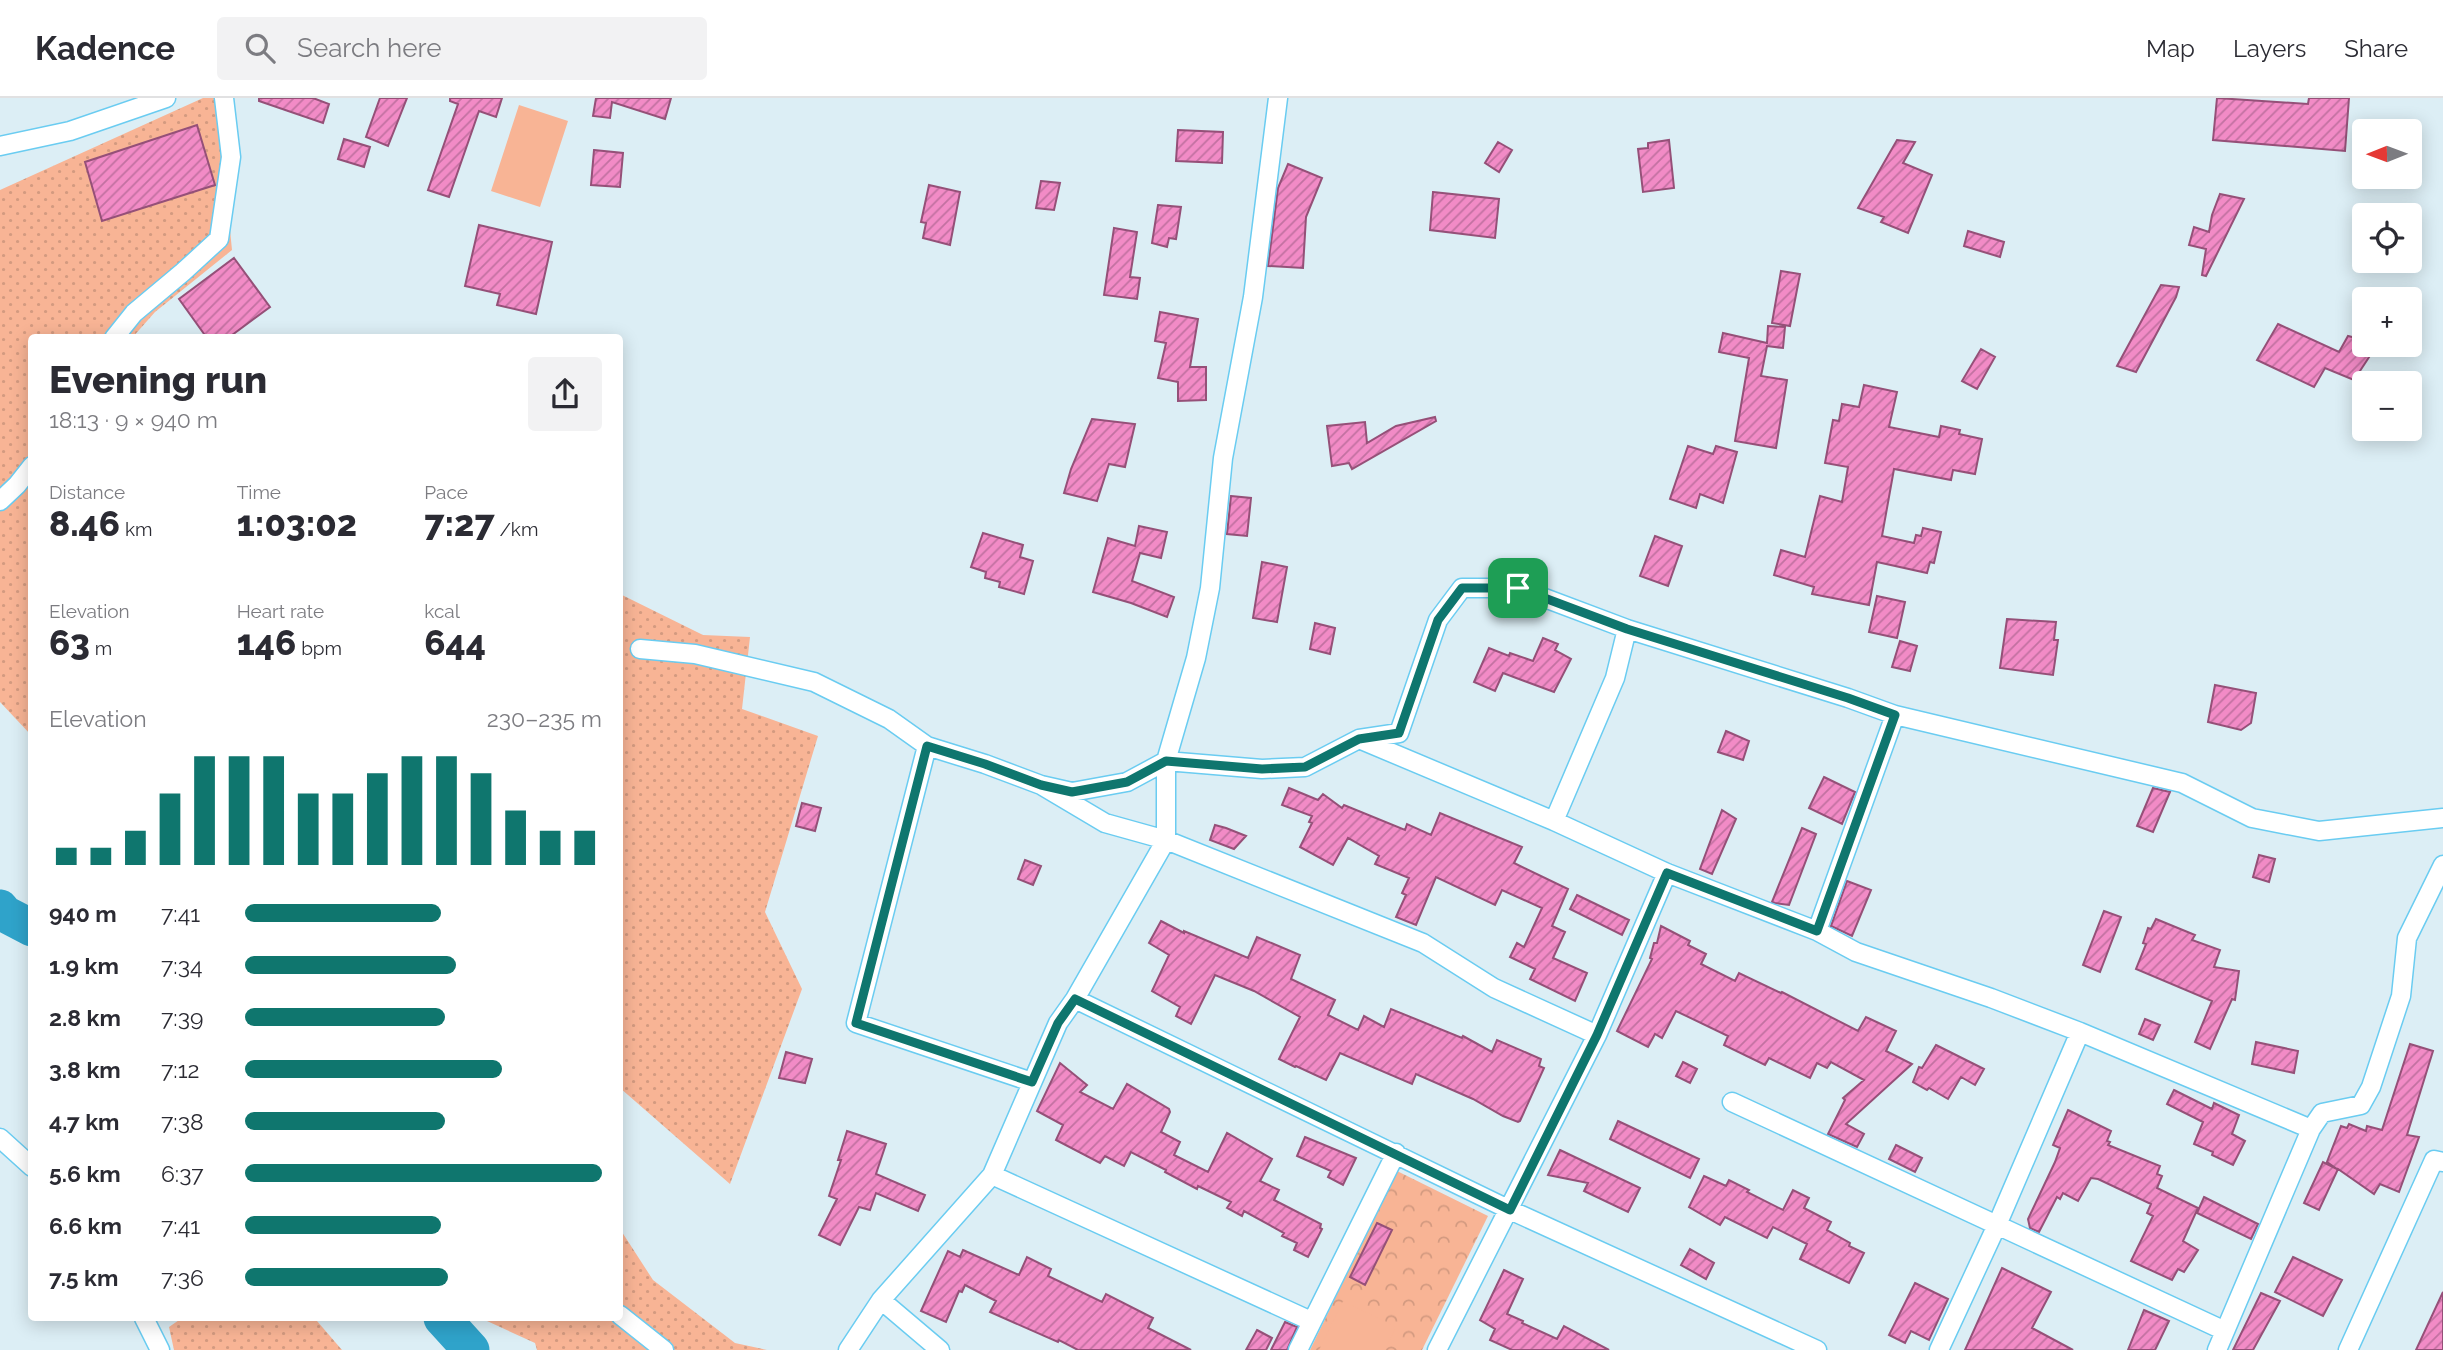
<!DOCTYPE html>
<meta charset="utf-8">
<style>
body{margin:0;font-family:Raleway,sans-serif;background:#f2f2f3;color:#2b2b33;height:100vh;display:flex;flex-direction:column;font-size:26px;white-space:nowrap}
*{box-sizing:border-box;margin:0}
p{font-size:23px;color:#7c7c81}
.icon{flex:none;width:38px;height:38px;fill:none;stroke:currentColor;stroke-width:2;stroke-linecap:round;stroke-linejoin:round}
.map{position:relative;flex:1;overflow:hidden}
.sheet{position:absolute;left:28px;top:236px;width:595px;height:987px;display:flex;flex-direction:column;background:#fff;border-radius:7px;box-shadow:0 4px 18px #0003}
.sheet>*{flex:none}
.needle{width:46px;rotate:269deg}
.fabs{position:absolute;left:2352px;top:21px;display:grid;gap:14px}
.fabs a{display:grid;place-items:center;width:70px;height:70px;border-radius:7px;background:#fff;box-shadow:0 4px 18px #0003;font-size:35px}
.pin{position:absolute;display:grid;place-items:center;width:60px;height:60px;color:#fff;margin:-30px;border-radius:14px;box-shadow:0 4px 10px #0006}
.round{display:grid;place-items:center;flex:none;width:74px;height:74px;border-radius:7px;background:#f2f2f3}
.head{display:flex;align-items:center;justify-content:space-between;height:119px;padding:0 21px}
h1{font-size:38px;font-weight:800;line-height:52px}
.metrics{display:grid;grid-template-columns:repeat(3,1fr);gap:10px;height:119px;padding:7px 21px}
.metrics div{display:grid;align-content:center}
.metrics b{font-size:35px;font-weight:800}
.metrics small{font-size:19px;font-weight:400}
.metrics p{font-size:19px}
.chart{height:196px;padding:14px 21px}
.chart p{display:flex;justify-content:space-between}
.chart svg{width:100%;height:126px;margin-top:7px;stroke:#0f766e;stroke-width:6}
ul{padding:0 21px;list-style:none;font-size:23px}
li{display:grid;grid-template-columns:112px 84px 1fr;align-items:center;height:52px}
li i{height:18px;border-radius:9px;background:#0f766e}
header{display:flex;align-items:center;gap:42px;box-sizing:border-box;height:98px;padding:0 35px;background:#fff;border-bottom:2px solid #e1e1e2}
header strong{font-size:33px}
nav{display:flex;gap:38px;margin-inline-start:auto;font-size:24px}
.search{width:490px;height:63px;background:#f2f2f3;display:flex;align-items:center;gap:18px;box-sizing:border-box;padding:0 24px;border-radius:7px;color:#7c7c81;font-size:26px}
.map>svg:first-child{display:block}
.grass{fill:url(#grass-dots)}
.park{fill:url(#park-crowns)}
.pitch{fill:#f8b495}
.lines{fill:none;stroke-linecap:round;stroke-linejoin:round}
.river{stroke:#2fa3ca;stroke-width:37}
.building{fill:url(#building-hatch);stroke:#955078;stroke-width:2}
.minor-casing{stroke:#6accf1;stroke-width:21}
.minor{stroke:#fff;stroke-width:18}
.route-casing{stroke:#fff;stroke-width:14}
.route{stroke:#0f766e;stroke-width:9}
</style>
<header>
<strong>Kadence</strong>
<div class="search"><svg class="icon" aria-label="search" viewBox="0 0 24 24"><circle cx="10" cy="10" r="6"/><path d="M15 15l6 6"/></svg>Search here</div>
<nav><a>Map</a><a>Layers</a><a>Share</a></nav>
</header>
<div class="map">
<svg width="2443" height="1252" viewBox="0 0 2443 1252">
<defs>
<pattern id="grass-dots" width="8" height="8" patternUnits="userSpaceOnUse" patternTransform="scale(1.75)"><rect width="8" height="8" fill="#f8b495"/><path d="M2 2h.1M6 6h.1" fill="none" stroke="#d39a80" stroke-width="1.8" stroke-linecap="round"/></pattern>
<pattern id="park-crowns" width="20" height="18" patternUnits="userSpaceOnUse" patternTransform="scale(1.75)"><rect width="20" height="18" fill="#f8b495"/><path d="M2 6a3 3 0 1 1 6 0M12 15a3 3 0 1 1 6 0" fill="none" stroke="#d39a80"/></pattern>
<pattern id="building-hatch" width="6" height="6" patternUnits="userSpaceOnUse" patternTransform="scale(1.75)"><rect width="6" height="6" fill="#f28bc6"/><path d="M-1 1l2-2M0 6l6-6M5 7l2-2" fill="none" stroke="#c271a1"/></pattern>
</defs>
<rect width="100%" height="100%" fill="#dceef5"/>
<path class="grass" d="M 203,0 L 217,0 L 232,152 L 155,214 L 132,240 L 32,240 L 31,637 L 0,604 L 0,92 Z
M 620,496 L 703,537 L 750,539 L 742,611 L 818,638 L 765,814 L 802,891 L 730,1086 L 620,990 Z
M 620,1131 L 653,1182 L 735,1245 L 767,1252 L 537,1252 L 535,1245 L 487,1223 L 485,1220 L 620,1220 Z
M 182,1220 L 311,1220 L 317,1223 L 342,1252 L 174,1252 L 169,1229 Z"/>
<path class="park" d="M 1397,1073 L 1488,1118 L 1422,1252 L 1310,1252 Z"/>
<path class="pitch" d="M 519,7 L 568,23 L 540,109 L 491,93 Z
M 1343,1203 L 1396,1229 L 1385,1252 L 1319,1252 Z"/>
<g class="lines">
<path class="river" d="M 0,810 L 5,816 L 32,830
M 442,1220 L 471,1252"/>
</g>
<path class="building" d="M 259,0 L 313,0 L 329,6 L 323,25 L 259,3 Z
M 380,0 L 407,0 L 388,48 L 366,39 Z
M 450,0 L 502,0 L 496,19 L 479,13 L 449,99 L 428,92 L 458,6 L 450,3 Z
M 596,0 L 671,0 L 665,21 L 612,4 L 610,20 L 593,18 Z
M 2217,0 L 2308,6 L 2309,0 L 2349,0 L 2345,53 L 2213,42 Z
M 197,27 L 215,87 L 102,123 L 85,64 Z
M 1178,32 L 1223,34 L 1222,65 L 1176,63 Z
M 344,41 L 370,49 L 364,69 L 338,61 Z
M 1669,42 L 1674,90 L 1643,94 L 1638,51 L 1648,50 L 1648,45 Z
M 1897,42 L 1915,44 L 1903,65 L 1932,77 L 1908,135 L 1881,124 L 1884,119 L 1858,110 Z
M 1498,44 L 1512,52 L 1499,74 L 1485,65 Z
M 594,52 L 623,55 L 620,89 L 591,87 Z
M 1288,66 L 1322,80 L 1306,119 L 1303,170 L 1268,168 L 1278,90 Z
M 1041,83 L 1060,85 L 1054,112 L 1036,110 Z
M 929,87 L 960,94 L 950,147 L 923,140 L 926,125 L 921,124 Z
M 1433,94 L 1499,101 L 1495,140 L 1430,132 Z
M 2220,96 L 2244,101 L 2206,178 L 2202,177 L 2206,151 L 2189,147 L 2194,129 L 2209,134 L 2212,117 Z
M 1158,107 L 1181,109 L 1176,141 L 1169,140 L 1167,149 L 1152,145 Z
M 479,127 L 552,144 L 536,216 L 497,207 L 500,196 L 465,188 Z
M 1114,130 L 1137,134 L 1130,179 L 1140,180 L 1137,201 L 1104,197 Z
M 1968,133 L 2004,144 L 2000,159 L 1964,148 Z
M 234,160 L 270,209 L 228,240 L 207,240 L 179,201 Z
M 1781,173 L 1800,176 L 1790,228 L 1772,225 Z
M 2161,187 L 2179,189 L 2176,199 L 2136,274 L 2117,268 Z
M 1160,214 L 1198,221 L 1190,269 L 1206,269 L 1206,302 L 1178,303 L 1178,284 L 1158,280 L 1166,245 L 1155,243 Z
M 2278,226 L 2339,254 L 2348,238 L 2364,242 L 2364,247 L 2377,247 L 2354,282 L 2325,270 L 2314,289 L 2257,262 Z
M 1768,228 L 1785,229 L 1783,250 L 1767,248 L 1761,278 L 1787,282 L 1776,350 L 1735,343 L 1749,260 L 1719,254 L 1723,235 L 1767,245 Z
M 1981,251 L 1995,259 L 1977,291 L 1962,283 Z
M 1864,287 L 1897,294 L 1889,329 L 1939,339 L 1941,328 L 1960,332 L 1959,336 L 1982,341 L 1975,376 L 1953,372 L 1951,382 L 1894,371 L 1882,438 L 1914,445 L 1916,437 L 1921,438 L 1923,430 L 1941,434 L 1934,465 L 1930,464 L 1927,475 L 1877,464 L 1869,507 L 1812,496 L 1814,489 L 1774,477 L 1781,452 L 1805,459 L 1820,398 L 1842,404 L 1848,369 L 1825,365 L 1833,322 L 1839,323 L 1842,306 L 1859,309 Z
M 1435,319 L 1436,323 L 1352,371 L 1349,365 L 1332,368 L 1327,328 L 1365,324 L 1367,345 L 1396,328 Z
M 1092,321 L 1135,326 L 1125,369 L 1109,366 L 1097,403 L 1064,395 L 1071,371 Z
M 1688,348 L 1713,356 L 1716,348 L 1737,354 L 1723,405 L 1700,396 L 1696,410 L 1670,401 Z
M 1231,398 L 1251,400 L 1247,438 L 1227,436 Z
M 1139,428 L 1167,434 L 1161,460 L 1140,455 L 1132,483 L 1174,499 L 1167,519 L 1131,505 L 1093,494 L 1108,440 L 1135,448 Z
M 983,435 L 1023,447 L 1020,459 L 1033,463 L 1024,496 L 999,489 L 1000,484 L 985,480 L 986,474 L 971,469 Z
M 1655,438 L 1682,448 L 1668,488 L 1640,478 Z
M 1262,464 L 1287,469 L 1277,524 L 1253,520 Z
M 1877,498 L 1905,504 L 1897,540 L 1869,534 Z
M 2007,521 L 2056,524 L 2054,542 L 2058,542 L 2053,577 L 2000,570 Z
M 1315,525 L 1335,530 L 1330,556 L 1310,551 Z
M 1543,540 L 1558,546 L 1555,552 L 1571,561 L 1554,594 L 1503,575 L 1495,593 L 1474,584 L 1489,550 L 1509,558 L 1510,555 L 1533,563 Z
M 1900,543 L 1917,548 L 1910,573 L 1892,569 Z
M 2215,587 L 2256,595 L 2251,625 L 2241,632 L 2208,624 Z
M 1726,633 L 1749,643 L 1743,662 L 1718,654 Z
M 1824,679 L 1855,694 L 1842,726 L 1809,710 Z
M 1289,690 L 1318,702 L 1323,696 L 1342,710 L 1344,707 L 1405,732 L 1407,726 L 1431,737 L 1440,715 L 1522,749 L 1514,765 L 1568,791 L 1552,828 L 1565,834 L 1553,860 L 1587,875 L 1575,903 L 1530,881 L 1535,871 L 1510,859 L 1517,845 L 1524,849 L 1542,810 L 1502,792 L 1495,807 L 1436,779 L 1416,827 L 1396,819 L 1406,797 L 1402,795 L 1409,780 L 1375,766 L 1379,758 L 1348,740 L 1333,767 L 1300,749 L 1312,725 L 1309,724 L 1312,718 L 1282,707 Z
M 2153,690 L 2170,694 L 2153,734 L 2137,728 Z
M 802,705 L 821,710 L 815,733 L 796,728 Z
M 1722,712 L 1736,721 L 1712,776 L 1700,771 Z
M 1215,727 L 1226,730 L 1246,738 L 1234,751 L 1210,742 Z
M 1802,730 L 1816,736 L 1789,807 L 1775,805 L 1772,804 Z
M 2259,757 L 2275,761 L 2269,784 L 2253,779 Z
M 1025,762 L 1041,768 L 1033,787 L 1018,781 Z
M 1847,783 L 1871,792 L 1852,838 L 1831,828 Z
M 1577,797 L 1629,822 L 1622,837 L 1570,811 Z
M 2104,813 L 2121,819 L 2100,874 L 2083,867 Z
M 2156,821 L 2195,837 L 2192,842 L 2220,852 L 2214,869 L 2239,873 L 2235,902 L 2232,901 L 2210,951 L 2195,944 L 2212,903 L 2136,871 L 2146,846 L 2143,845 L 2148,830 L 2151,831 Z
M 1161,823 L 1184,835 L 1184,833 L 1248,860 L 1257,839 L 1300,857 L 1291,881 L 1335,902 L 1328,917 L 1358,932 L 1364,918 L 1384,929 L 1391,911 L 1462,940 L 1463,938 L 1492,954 L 1497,942 L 1541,961 L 1539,968 L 1544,970 L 1520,1023 L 1518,1024 L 1503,1018 L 1473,1001 L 1416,976 L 1412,986 L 1340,955 L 1326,982 L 1296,968 L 1295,969 L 1279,961 L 1300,919 L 1254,893 L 1215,877 L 1191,926 L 1176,918 L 1180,909 L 1152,893 L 1169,857 L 1149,845 Z
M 1661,828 L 1690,843 L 1688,847 L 1706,856 L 1701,866 L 1735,883 L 1739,875 L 1781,895 L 1782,894 L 1858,933 L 1866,919 L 1896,933 L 1886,953 L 1912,966 L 1846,1026 L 1864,1036 L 1857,1049 L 1828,1036 L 1845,1002 L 1843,1000 L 1864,982 L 1831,964 L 1827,970 L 1817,965 L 1810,980 L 1769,960 L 1765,967 L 1724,947 L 1728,938 L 1676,913 L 1662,940 L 1655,936 L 1648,949 L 1617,933 L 1652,861 L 1650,860 L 1654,845 L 1657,845 Z
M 2145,921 L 2160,927 L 2153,942 L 2139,936 Z
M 2256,944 L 2298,953 L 2294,975 L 2252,966 Z
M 2410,946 L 2433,953 L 2407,1037 L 2419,1039 L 2399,1094 L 2380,1086 L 2374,1096 L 2338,1071 L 2319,1112 L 2304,1105 L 2323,1064 L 2337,1071 L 2327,1064 L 2341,1028 L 2347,1030 L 2349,1026 L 2366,1033 L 2367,1028 L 2382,1032 Z
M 1936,947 L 1984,971 L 1975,987 L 1961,979 L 1948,1001 L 1929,990 L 1927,992 L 1913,984 L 1919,969 L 1922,970 Z
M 786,954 L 812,961 L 805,985 L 779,980 Z
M 1683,964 L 1697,971 L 1690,985 L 1676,978 Z
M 1060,965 L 1087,987 L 1080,994 L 1113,1011 L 1127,986 L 1169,1011 L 1170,1014 L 1161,1034 L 1180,1044 L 1174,1057 L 1208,1074 L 1227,1035 L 1272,1061 L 1260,1083 L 1279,1092 L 1274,1102 L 1321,1126 L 1320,1130 L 1322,1131 L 1308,1159 L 1294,1152 L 1297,1145 L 1282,1138 L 1284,1135 L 1244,1113 L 1242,1118 L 1227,1110 L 1231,1104 L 1198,1088 L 1197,1091 L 1165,1074 L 1166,1072 L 1131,1054 L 1124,1068 L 1105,1058 L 1100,1065 L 1056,1042 L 1063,1027 L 1037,1013 Z
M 2174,992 L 2212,1011 L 2214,1005 L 2239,1017 L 2232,1036 L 2245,1043 L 2233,1067 L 2212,1057 L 2213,1054 L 2194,1046 L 2203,1024 L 2167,1006 Z
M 2068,1012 L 2111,1033 L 2107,1043 L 2110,1044 L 2108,1047 L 2160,1068 L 2157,1076 L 2162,1078 L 2157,1090 L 2198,1110 L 2183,1143 L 2198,1152 L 2184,1174 L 2178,1171 L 2172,1182 L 2131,1163 L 2153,1118 L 2147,1115 L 2151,1106 L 2098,1081 L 2091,1080 L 2078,1103 L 2063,1095 L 2060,1101 L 2057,1099 L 2039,1134 L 2030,1130 L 2028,1121 L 2055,1064 L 2060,1050 L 2053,1047 Z
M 1618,1023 L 1699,1061 L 1690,1080 L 1610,1041 Z
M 847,1033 L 886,1046 L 876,1076 L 925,1097 L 918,1113 L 876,1095 L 870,1112 L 859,1109 L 840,1147 L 819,1137 L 837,1101 L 829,1098 L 841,1062 L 838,1062 Z
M 1305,1039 L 1356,1060 L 1343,1087 L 1328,1079 L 1331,1073 L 1297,1058 Z
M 1896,1047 L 1922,1060 L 1915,1074 L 1889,1061 Z
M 1560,1052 L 1640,1090 L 1628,1114 L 1584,1093 L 1588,1085 L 1548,1077 Z
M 1704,1078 L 1726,1088 L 1729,1082 L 1749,1092 L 1747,1094 L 1783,1112 L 1793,1092 L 1809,1100 L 1804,1110 L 1831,1124 L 1827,1132 L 1850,1145 L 1849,1148 L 1864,1155 L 1849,1185 L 1800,1161 L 1807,1146 L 1773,1129 L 1767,1140 L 1725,1119 L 1720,1127 L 1689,1109 Z
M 2204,1099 L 2258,1126 L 2251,1141 L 2197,1115 Z
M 1377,1125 L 1392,1132 L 1365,1187 L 1350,1179 Z
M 1690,1151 L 1714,1165 L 1706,1181 L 1681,1167 Z
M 963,1152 L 1019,1177 L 1027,1159 L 1051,1171 L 1048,1178 L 1102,1204 L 1106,1196 L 1153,1220 L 1148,1230 L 1191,1252 L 1078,1252 L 1059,1242 L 1058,1244 L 990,1214 L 996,1203 L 965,1187 L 962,1194 L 959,1193 L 946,1224 L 921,1213 L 948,1153 L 960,1159 Z
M 2293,1159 L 2342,1182 L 2323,1218 L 2275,1194 Z
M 2002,1170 L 2051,1194 L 2032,1230 L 2073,1252 L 1965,1252 Z
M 1504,1172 L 1523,1181 L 1507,1216 L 1523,1223 L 1522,1225 L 1557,1241 L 1564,1228 L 1609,1252 L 1512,1252 L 1490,1242 L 1495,1231 L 1480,1222 Z
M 1915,1185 L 1948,1201 L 1929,1242 L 1911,1233 L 1905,1245 L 1889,1237 Z
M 2443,1194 L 2443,1252 L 2416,1252 Z
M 2261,1195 L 2280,1203 L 2253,1252 L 2233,1252 Z
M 2144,1212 L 2169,1223 L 2155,1252 L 2128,1252 Z
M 1285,1224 L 1297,1229 L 1287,1252 L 1271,1252 Z
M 1257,1232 L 1272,1240 L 1266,1252 L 1246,1252 Z"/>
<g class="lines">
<g class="minor-casing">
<path id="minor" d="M 0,48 L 70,33 L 166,0
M 114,240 L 134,215 L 183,174 L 219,141 L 231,59 L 224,0
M 0,403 L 17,387 L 32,368
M 640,551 L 695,556 L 814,584 L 889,621 L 927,648 L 985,666 L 1041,687 L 1105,725 L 1166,742 L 1423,845 L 1494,890 L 1597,937
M 1359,641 L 1554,723 L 1667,775 L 1817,833 L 1856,854 L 1991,900 L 2080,934 L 2311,1031
M 927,648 L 856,925 L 1032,984
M 1041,687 L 1072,694 L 1127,684 L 1166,663 L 1262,671 L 1305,669 L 1359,641 L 1399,635 L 1438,522 L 1462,490 L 1518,490 L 1627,531 L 1848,600 L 1895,617 L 2182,685 L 2252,720 L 2319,733 L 2443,720
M 1554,723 L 1615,580 L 1627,531
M 1817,833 L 1895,617
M 1075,901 L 1510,1112 L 1817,1252
M 1732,1004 L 2225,1233
M 0,1040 L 32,1069
M 992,1077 L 1311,1223
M 881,1202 L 940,1252
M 620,1217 L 664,1252
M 144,1220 L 160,1252
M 848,1252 L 881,1202 L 992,1077 L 1058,925 L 1075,901 L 1166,742 L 1166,663 L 1196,560 L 1210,490 L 1223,360 L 1253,199 L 1278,0
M 1298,1252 L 1396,1055
M 1437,1252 L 1597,937 L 1667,775
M 1939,1252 L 1997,1127 L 2080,934
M 2217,1252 L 2311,1031 L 2322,1015 L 2361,1007 L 2371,989 L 2401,898 L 2407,840 L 2443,767
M 2348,1252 L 2434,1062 L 2443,1064"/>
</g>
<use href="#minor" class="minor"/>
</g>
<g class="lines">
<g class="route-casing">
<path id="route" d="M 1462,490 L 1518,490 L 1627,531 L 1848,600 L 1895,617 L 1817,833 L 1667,775 L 1597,937 L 1510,1112 L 1075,901 L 1058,925 L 1032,984 L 856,925 L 927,648 L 985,666 L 1041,687 L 1072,694 L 1127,684 L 1166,663 L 1262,671 L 1305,669 L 1359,641 L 1399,635 L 1438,522 Z"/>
</g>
<use href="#route" class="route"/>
</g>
</svg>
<div class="fabs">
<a><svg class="needle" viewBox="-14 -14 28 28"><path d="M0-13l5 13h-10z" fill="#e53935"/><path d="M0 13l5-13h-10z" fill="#7c7c81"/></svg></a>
<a><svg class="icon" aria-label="locate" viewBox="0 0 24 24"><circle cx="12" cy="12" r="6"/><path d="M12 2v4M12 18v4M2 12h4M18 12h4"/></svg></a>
<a>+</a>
<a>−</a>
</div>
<div class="pin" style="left:1518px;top:490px;background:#1e9e55"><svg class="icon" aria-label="arrive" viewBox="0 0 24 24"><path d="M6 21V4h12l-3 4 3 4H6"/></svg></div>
<section class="sheet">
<div class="head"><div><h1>Evening run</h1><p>18:13 · 9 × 940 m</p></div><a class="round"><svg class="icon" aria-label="share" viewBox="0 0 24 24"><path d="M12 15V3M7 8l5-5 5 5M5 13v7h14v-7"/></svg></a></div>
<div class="metrics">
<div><p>Distance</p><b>8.46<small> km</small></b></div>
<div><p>Time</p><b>1:03:02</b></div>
<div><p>Pace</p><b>7:27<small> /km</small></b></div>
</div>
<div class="metrics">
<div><p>Elevation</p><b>63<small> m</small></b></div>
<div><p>Heart rate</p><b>146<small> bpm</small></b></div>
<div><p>kcal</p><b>644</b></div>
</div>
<div class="chart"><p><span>Elevation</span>230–235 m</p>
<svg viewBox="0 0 160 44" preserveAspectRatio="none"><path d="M5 44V38M15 44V38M25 44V32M35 44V19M45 44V6M55 44V6M65 44V6M75 44V19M85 44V19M95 44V12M105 44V6M115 44V6M125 44V12M135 44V25M145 44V32M155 44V32"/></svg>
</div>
<ul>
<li><b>940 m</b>7:41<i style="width:55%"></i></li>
<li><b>1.9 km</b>7:34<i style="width:59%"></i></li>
<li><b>2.8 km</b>7:39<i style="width:56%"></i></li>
<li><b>3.8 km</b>7:12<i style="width:72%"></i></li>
<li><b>4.7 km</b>7:38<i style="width:56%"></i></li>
<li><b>5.6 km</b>6:37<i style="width:100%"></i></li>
<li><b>6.6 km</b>7:41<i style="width:55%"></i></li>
<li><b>7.5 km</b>7:36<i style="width:57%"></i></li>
</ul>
</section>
</div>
